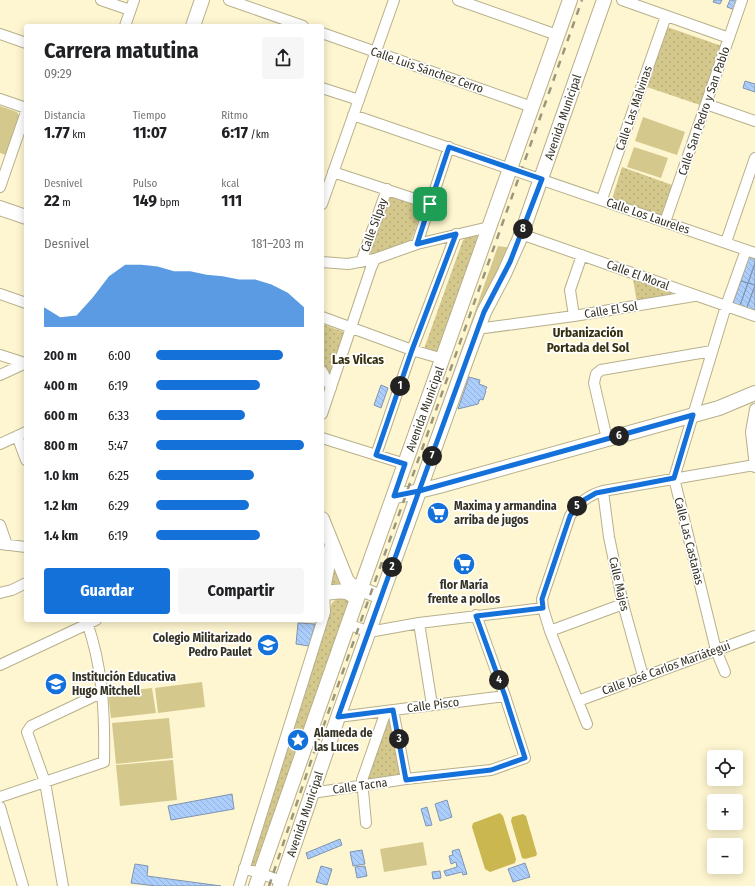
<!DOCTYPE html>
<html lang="es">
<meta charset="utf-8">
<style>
body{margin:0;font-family:"Fira Sans Condensed",sans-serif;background:#f6f6f6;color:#202124;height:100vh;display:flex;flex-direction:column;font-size:15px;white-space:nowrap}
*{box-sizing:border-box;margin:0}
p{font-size:13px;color:#757577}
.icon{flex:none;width:22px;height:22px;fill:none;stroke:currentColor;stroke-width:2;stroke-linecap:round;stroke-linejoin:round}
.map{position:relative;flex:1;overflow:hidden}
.side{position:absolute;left:24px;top:24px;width:300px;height:598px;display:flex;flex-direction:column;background:#fff;border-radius:4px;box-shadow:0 2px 10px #0003}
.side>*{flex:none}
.buttons{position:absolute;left:707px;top:750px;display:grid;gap:8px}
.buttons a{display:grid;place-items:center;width:36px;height:36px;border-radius:4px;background:#fff;box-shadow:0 2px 10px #0003;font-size:20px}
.pin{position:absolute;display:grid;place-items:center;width:34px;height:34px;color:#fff;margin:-17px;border-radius:8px;box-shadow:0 2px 6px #0006}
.km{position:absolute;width:20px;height:20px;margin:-10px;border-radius:50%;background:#222;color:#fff;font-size:11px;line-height:20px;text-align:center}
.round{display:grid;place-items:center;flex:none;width:42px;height:42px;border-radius:4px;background:#f6f6f6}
.head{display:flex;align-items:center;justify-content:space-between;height:68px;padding:0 20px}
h1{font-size:22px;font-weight:700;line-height:30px}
.metrics{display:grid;grid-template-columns:repeat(3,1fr);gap:6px;height:68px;padding:4px 20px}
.metrics div{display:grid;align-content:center}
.metrics b{font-size:17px;font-weight:700}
.metrics small{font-size:11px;font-weight:400}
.metrics p{font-size:11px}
.chart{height:112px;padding:8px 20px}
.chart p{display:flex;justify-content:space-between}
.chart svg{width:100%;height:72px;margin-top:4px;fill:#1571da;opacity:.7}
.action{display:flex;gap:8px;margin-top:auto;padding:8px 20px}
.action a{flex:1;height:46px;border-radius:4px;background:#1571da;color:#fff;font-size:16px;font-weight:700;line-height:46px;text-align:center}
.action a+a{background:#f6f6f6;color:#202124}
ul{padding:0 20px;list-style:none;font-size:13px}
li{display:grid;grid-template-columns:64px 48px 1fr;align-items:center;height:30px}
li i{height:10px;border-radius:5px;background:#1571da}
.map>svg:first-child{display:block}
.grass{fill:#d4c88d}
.park{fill:url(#park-dots)}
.water{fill:#cbb750}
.building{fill:url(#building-back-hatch);stroke:#8095b2}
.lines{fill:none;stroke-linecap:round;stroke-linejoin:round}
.street-casing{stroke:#b7b08c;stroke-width:12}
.secondary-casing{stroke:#b7b08c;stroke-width:16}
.street{stroke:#fff;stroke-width:10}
.secondary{stroke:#fff;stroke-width:14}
.rail{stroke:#9c967c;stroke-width:2.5;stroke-dasharray:7 7;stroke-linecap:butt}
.route-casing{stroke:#fff;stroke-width:8}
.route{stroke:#1571da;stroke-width:5}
.labels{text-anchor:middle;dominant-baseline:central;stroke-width:3.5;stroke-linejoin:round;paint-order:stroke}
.street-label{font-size:12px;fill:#353224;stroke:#fff}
.poi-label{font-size:12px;font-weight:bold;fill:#353224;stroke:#fff;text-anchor:start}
.neighbourhood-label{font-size:13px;font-weight:bold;fill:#362f0e;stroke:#fff}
</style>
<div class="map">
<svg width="755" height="886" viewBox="0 0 755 886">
<defs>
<pattern id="park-dots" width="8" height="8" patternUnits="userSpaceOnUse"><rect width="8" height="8" fill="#d4c88d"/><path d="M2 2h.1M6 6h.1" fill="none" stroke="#b7ac7a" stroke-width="1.8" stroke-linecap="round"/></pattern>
<pattern id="building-back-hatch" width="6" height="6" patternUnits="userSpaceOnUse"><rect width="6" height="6" fill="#accefc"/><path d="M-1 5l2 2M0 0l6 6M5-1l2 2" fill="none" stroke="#95b1d8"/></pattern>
</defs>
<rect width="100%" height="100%" fill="#fef6d0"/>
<path class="grass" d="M 0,106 L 17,112 L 19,116 L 6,155 L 0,153 Z
M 643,117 L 685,132 L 677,155 L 635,141 Z
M 634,147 L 668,158 L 661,178 L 627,167 Z
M 498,246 L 511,248 L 414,484 Z
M 202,682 L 205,707 L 158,713 L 155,688 Z
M 152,688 L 156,713 L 111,718 L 108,693 Z
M 169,718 L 173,758 L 116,764 L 112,723 Z
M 173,760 L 177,800 L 120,806 L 116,765 Z
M 423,842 L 427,865 L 384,872 L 380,849 Z"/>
<path class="park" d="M 667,27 L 722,46 L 700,105 L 647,87 Z
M 622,167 L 675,186 L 664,217 L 612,199 Z
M 388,195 L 423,207 L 410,244 L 371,256 L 371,250 Z
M 470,235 L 477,236 L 478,241 L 439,352 L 436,353 L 425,349 L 425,346 L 463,240 Z
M 633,279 L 674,294 L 676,296 L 637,303 Z
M 322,324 L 344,332 L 329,374 L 322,361 Z
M 333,560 L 342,581 L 341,585 L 329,587 Z
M 344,597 L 347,599 L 350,604 L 256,867 L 252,865 L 251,861 L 298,715 L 332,603 L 336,599 Z
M 387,714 L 391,715 L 401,775 L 365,780 Z"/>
<path class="water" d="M 500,813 L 503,816 L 516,859 L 515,863 L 490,872 L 485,869 L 472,827 L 473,823 Z
M 523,814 L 526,816 L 537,854 L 536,856 L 525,859 L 522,858 L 511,821 L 512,817 Z"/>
<path class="building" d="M 714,0 L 722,0 L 720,4 L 713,2 Z
M 730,0 L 738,0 L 735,10 L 727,7 Z
M 745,81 L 755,84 L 755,92 L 743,88 Z
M 751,257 L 755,259 L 755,263 L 748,283 L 741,281 L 748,258 Z
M 755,263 L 755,285 L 748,283 Z
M 741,281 L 748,283 L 739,308 L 732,306 Z
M 748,283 L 755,285 L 746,310 L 739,308 Z
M 755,286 L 755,309 L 754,313 L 746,310 Z
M 469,377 L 480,380 L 479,384 L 487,387 L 485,391 L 486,391 L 483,400 L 480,399 L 478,404 L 458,409 Z
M 381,385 L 388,388 L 381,408 L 374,405 Z
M 298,623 L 315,624 L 309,646 L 296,644 Z
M 232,794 L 234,809 L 171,820 L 168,806 Z
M 447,800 L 452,817 L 440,821 L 435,804 Z
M 427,807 L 432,825 L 426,826 L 421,809 Z
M 340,839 L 342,845 L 308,859 L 306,853 Z
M 459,849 L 467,874 L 463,875 L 462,872 L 446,876 L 444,871 L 457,867 L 456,862 L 451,864 L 449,856 L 453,855 L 452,851 Z
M 362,850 L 365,864 L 353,866 L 350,852 Z
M 525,863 L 530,877 L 513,882 L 508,869 Z
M 135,864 L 148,866 L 147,876 L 221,886 L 156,886 L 131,883 Z
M 321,866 L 332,869 L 327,885 L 316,882 Z
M 365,866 L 367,876 L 357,878 L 355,867 Z
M 440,871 L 441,878 L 433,879 L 432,872 Z"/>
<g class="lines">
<g class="street-casing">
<path id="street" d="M 101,0 L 130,10
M 229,0 L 303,26
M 458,0 L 557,35
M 622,0 L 729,38
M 125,26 L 134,0
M 322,33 L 532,107
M 0,34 L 26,43
M 322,88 L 359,100
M 0,99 L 26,108
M 706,104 L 755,121
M 353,115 L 755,253
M 333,172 L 430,204
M 0,187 L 26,112
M 602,199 L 666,16
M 322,204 L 394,0
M 665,222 L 742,0
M 521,234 L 755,316
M 726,242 L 755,158
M 417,244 L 449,147
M 322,262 L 348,264 L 375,259 L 417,244 L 489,227
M 361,262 L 387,189
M 0,294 L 26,303
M 574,316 L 570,290 L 582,255
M 322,317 L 412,350 L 443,359
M 477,329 L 574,316 L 694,296
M 0,355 L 25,363 L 26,365
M 322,371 L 331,388
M 0,375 L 26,363
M 755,409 L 751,432 L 755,467
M 322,414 L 371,268 L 375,259
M 17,436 L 26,460
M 322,438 L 405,464
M 607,439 L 594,383 L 596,374 L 601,370 L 712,351
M 0,444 L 26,432
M 376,455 L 412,350 L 456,234
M 603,491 L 609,537 L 623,604 L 643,676
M 0,525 L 7,545
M 0,544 L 26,547
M 0,593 L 12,590 L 26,583
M 419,623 L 432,705
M 348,624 L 369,632 L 419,623 L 543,608
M 550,631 L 623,604
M 0,665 L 96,620
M 725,672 L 716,650 L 674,478 L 726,306 L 746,250
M 578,701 L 755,636
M 393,710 L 406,779
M 338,717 L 505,696
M 587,724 L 550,631 L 543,608 L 542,599 L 570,516 C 578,503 588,495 603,491 L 755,465
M 312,793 L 406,779 L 491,770 L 525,758 L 505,696 L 476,615
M 0,797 L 104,762 C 105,715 103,665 86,620
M 0,807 L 23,886
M 366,823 L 362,780 L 386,711
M 244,868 L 282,881
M 63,886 L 45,782 L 27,732 L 31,726 L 101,693
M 239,886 L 325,612 L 324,593 L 322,594"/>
</g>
<g class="secondary-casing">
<path id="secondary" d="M 193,26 L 202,0
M 0,208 L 26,217
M 394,496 L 407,494 L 439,486 L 719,408 L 755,393
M 322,519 L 347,581 L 351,585 L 381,597
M 332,544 L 324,584 L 324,593 C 337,592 347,588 357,599
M 256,886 L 365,576 L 570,0
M 280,886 L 338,717 L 468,355 L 484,312 L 504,274 L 520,238 L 604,0"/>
</g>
<use href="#street" class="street"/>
<use href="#secondary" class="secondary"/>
<path class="rail" d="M 269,886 L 310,764 L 582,0"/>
</g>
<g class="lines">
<g class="route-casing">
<path id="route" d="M 430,204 L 417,244 L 456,234 L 412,350 L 376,455 L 405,464 L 394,496 L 419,491 L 338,717 L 393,710 L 406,780 L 491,770 L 525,758 L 505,696 L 476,616 L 543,608 L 542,599 L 570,516 L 578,504 L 584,500 L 596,493 L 674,478 L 693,415 L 419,491 L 484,312 L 510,262 L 542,179 L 449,147 L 430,204"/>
</g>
<use href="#route" class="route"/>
</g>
<defs>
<g id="supermarket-disc" transform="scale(1.15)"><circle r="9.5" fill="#1571da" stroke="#fff"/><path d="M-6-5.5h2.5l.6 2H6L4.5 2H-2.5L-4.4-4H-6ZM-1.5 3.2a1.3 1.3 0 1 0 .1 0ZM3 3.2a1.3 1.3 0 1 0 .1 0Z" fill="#fff"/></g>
<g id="university-disc" transform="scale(1.15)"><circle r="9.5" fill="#1571da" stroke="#fff"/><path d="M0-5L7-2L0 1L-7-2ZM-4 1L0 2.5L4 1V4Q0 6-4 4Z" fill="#fff"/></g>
<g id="school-disc" transform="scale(1.15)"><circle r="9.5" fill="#1571da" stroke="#fff"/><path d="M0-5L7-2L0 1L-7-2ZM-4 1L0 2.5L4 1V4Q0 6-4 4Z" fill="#fff"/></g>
<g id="sight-disc" transform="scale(1.15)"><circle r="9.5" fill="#1571da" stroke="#fff"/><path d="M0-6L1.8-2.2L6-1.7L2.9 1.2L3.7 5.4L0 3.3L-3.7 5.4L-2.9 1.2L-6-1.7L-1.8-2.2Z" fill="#fff"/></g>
</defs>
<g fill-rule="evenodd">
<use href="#supermarket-disc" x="438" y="513"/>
<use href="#supermarket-disc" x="464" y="564"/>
<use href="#university-disc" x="268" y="645"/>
<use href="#school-disc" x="56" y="684"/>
<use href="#sight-disc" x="298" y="740"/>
</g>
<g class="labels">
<g class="street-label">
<text transform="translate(427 70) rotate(19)">Calle Luis Sánchez Cerro</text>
<text transform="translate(634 108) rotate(-71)">Calle Las Malvinas</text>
<text transform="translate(704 111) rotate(-71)">Calle San Pedro y San Pablo</text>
<text transform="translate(563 117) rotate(-71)">Avenida Municipal</text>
<text transform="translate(648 216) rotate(19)">Calle Los Laureles</text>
<text transform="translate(374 225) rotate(-70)">Calle Silpay</text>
<text transform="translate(638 275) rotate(20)">Calle El Moral</text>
<text transform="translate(611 310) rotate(-9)">Calle El Sol</text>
<text transform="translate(425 409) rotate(-70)">Avenida Municipal</text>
<text transform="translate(689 541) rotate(76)">Calle Las Castañas</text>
<text transform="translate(619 584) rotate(77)">Calle Majes</text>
<text transform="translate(666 668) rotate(-20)">Calle José Carlos Mariátegui</text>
<text transform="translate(433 705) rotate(-7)">Calle Pisco</text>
<text transform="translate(360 786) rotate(-8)">Calle Tacna</text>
<text transform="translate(305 814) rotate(-71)">Avenida Municipal</text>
</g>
<g class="poi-label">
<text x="454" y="506">Maxima y armandina<tspan x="454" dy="14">arriba de jugos</tspan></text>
<text x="464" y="585" text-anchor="middle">flor María<tspan x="464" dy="14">frente a pollos</tspan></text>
<text x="252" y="638" text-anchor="end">Colegio Militarizado<tspan x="252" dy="14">Pedro Paulet</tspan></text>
<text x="72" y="677">Institución Educativa<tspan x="72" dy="14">Hugo Mitchell</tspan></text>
<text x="314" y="733">Alameda de<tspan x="314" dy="14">las Luces</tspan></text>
</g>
<g class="neighbourhood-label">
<text x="588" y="332">Urbanización<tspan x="588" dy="15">Portada del Sol</tspan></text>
<text x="358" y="359">Las Vilcas</text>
</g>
</g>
</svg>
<div class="buttons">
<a><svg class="icon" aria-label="locate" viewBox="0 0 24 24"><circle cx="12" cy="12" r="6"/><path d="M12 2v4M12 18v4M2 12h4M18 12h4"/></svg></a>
<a>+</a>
<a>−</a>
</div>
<div class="pin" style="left:430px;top:204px;background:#1e9e55"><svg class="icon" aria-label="arrive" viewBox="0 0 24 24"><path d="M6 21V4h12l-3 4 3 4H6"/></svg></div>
<b class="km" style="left:400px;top:386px">1</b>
<b class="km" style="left:392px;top:567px">2</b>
<b class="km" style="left:399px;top:739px">3</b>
<b class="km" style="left:499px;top:680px">4</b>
<b class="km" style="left:577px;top:506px">5</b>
<b class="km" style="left:619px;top:436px">6</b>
<b class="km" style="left:432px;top:456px">7</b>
<b class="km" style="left:523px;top:229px">8</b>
<section class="side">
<div class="head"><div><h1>Carrera matutina</h1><p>09:29</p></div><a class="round"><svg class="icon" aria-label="share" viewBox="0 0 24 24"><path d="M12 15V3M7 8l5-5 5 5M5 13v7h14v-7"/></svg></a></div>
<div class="metrics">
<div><p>Distancia</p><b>1.77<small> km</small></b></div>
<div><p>Tiempo</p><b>11:07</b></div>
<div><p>Ritmo</p><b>6:17<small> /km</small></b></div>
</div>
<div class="metrics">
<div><p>Desnivel</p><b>22<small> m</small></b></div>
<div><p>Pulso</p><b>149<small> bpm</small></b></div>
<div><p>kcal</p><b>111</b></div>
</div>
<div class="chart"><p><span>Desnivel</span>181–203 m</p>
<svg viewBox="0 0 160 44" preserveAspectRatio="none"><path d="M0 44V32L10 38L20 37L30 26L40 13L50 6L60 6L70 7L80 10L90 10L100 12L110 13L120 15L130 15L140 18L150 23L160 32V44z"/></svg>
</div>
<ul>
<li><b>200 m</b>6:00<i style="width:86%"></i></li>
<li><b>400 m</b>6:19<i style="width:70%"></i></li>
<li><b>600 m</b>6:33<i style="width:60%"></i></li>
<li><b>800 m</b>5:47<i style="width:100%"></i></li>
<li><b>1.0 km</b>6:25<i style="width:66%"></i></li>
<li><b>1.2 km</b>6:29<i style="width:63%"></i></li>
<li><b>1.4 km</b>6:19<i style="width:70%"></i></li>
</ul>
<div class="action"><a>Guardar</a><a>Compartir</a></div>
</section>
</div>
